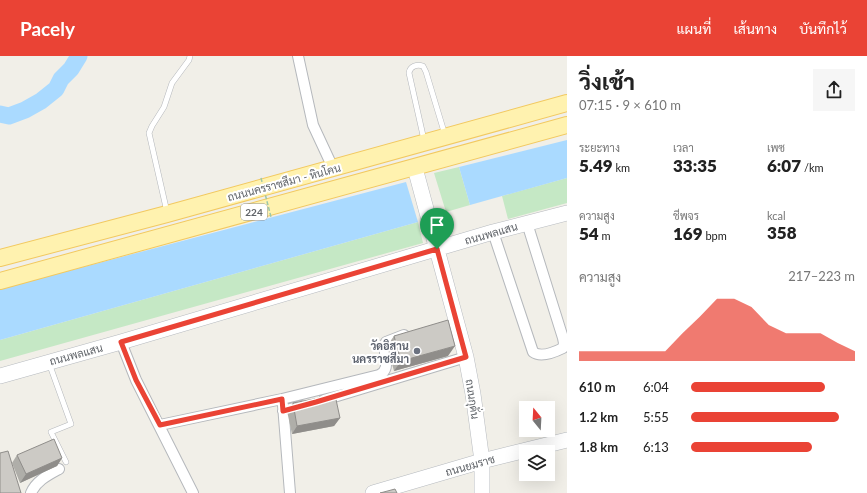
<!DOCTYPE html>
<html lang="th">
<meta charset="utf-8">
<style>
body{margin:0;font-family:Lato,Sarabun,sans-serif;background:#f6f6f6;color:#222;height:100vh;display:flex;flex-direction:column;font-size:15px;white-space:nowrap}
*{box-sizing:border-box;margin:0}
p{font-size:13px;color:#767676}
.icon{flex:none;width:22px;height:22px;fill:none;stroke:currentColor;stroke-width:2;stroke-linecap:round;stroke-linejoin:round}
.map{position:relative;flex:1;overflow:hidden}
.details{display:flex;flex-direction:column;background:#fff;width:300px}
.details>*{flex:none}
.needle{width:26px;rotate:342deg}
.fabs{position:absolute;left:519px;top:345px;display:grid;gap:8px}
.fabs a{display:grid;place-items:center;width:36px;height:36px;border-radius:0px;background:#fff;box-shadow:0 4px 16px #0002;font-size:20px}
.pin{position:absolute;display:grid;place-items:center;width:34px;height:34px;color:#fff;margin:-41px -17px;border-radius:50% 50% 50% 0;rotate:-45deg;box-shadow:0 0 4px #0007}
.pin .icon{rotate:45deg}
.round{display:grid;place-items:center;flex:none;width:42px;height:42px;border-radius:0px;background:#f6f6f6}
.headline{display:flex;align-items:center;justify-content:space-between;height:68px;padding:0 12px}
h1{font-size:22px;font-weight:800;line-height:30px}
.stats{display:grid;grid-template-columns:repeat(3,1fr);gap:6px;height:68px;padding:4px 12px}
.stats div{display:grid;align-content:center}
.stats b{font-size:17px;font-weight:800}
.stats small{font-size:11px;font-weight:400}
.stats p{font-size:11px}
.chart{height:112px;padding:8px 12px}
.chart p{display:flex;justify-content:space-between}
.chart svg{width:100%;height:72px;margin-top:4px;fill:#ea4335;opacity:.7}
ul{padding:0 12px;list-style:none;font-size:13px}
li{display:grid;grid-template-columns:64px 48px 1fr;align-items:center;height:30px}
li i{height:10px;border-radius:5px;background:#ea4335}
header{display:flex;align-items:center;gap:24px;box-sizing:border-box;height:56px;padding:0 20px;background:#ea4335;color:#fff}
header strong{font-size:19px}
nav{display:flex;gap:22px;margin-inline-start:auto;font-size:14px}
main{display:flex;flex:1;min-height:0}
.map>svg:first-child{display:block}
.green{fill:#c5e8c5}
.water{fill:#aadaff}
.lines{fill:none;stroke-linecap:round;stroke-linejoin:round}
.river{stroke:#aadaff;stroke-width:17}
.lane-casing{stroke:#b5b8bc;stroke-width:6}
.street-casing{stroke:#b5b8bc;stroke-width:12}
.secondary-casing{stroke:#b6babf;stroke-width:16}
.primary-casing{stroke:#f2c960;stroke-width:18}
.lane{stroke:#fff;stroke-width:5}
.street{stroke:#fff;stroke-width:10}
.secondary{stroke:#fff;stroke-width:15}
.primary{stroke:#fff2af;stroke-width:16}
.path-bridge{stroke:#9cc7a9;stroke-width:1.5;stroke-dasharray:4 2;stroke-linecap:butt}
.wall{fill:#afaea9}
.shaded-wall{fill:#8f8d8a}
.building{fill:#cccac5;stroke:#8f8d8a}
.route-casing{stroke:#fff;stroke-width:8}
.route{stroke:#ea4335;stroke-width:5}
.worship-dot{fill:#6b7280;stroke:#fff;stroke-width:1.5}
.labels{text-anchor:middle;dominant-baseline:central;stroke-width:4;stroke-linejoin:round;paint-order:stroke}
.shield{fill:#fff;stroke:#8f9295;stroke-width:1}
.shield-label{font-size:10px;font-weight:bold;fill:#5f6368}
.street-label{font-size:11px;fill:#5f6368;stroke:#fff}
.worship-label{font-size:11px;font-weight:bold;fill:#5b616d;stroke:#fff;text-anchor:end}
</style>
<header>
<strong>Pacely</strong>
<nav><a>แผนที่</a><a>เส้นทาง</a><a>บันทึกไว้</a></nav>
</header>
<main>
<div class="map">
<svg width="567" height="437" viewBox="0 0 567 437">
<rect width="100%" height="100%" fill="#f1efe8"/>
<path class="green" d="M 459,111 L 470,149 L 446,156 L 434,117 Z
M 567,122 L 567,147 L 508,163 L 502,140 Z
M 418,166 L 423,187 L 0,305 L 0,284 Z"/>
<path class="water" d="M 567,84 L 567,122 L 470,149 L 459,111 Z
M 406,126 L 418,166 L 0,284 L 0,233 Z"/>
<g class="lines">
<path class="river" d="M 0,58 L 9,60 L 25,54 L 41,45 L 56,33 L 61,23 L 71,13 L 79,0"/>
<g class="lane-casing">
<path id="lane" d="M 424,84 L 409,17 C 410,10 417,8 423,10 L 426,16 L 445,79
M 167,156 L 149,77 L 152,70 L 164,51 L 172,27 L 189,4 L 190,0
M 49,307 L 71,368 L 51,376 L 66,406"/>
</g>
<g class="street-casing">
<path id="street" d="M 298,0 L 313,69 L 333,112
M 493,176 L 533,296 C 541,302 555,296 563,292 L 564,287 L 563,282 L 527,167
M 121,286 L 136,324 L 193,437
M 324,344 L 466,301
M 283,349 L 290,437
M 283,355 L 301,350
M 160,369 L 282,343 L 379,319 C 393,313 381,297 386,286 L 404,279
M 31,437 C 36,425 48,419 59,413"/>
</g>
<g class="secondary-casing">
<path id="secondary" d="M 415,112 L 466,301 L 473,338 L 482,405 L 482,437
M 0,320 L 121,286 L 493,176 L 567,157
M 373,437 L 482,405 L 567,384"/>
</g>
<g class="primary-casing">
<path id="primary" d="M 0,202 L 167,158 L 567,47
M 0,225 L 567,69"/>
</g>
<use href="#lane" class="lane"/>
<use href="#street" class="street"/>
<use href="#secondary" class="secondary"/>
<use href="#primary" class="primary"/>
<path class="path-bridge" d="M 261,122 L 271,161"/>
</g>
<path class="wall" d="M 394,280 L 448,300 L 394,315 L 387,290 Z
M 293,347 L 340,362 L 334,370 L 292,378 L 287,355 Z
M 17,399 L 62,402 L 57,410 L 20,427 L 12,407 Z"/>
<path class="shaded-wall" d="M 455,290 L 448,300 L 394,315 L 401,305 Z
M 340,362 L 334,370 L 292,378 L 297,370 Z
M 62,402 L 57,410 L 20,427 L 26,418 Z"/>
<path class="building" d="M 448,264 L 455,290 L 401,305 L 394,280 Z
M 335,339 L 340,362 L 297,370 L 293,347 Z
M 54,383 L 62,402 L 26,418 L 17,399 Z
M 8,395 L 21,437 L 0,437 L 0,397 Z
M 395,433 L 397,437 L 380,437 Z"/>
<g class="lines">
<g class="route-casing">
<path id="route" d="M 437,193 L 466,301 L 316,346 L 283,355 L 282,343 L 160,369 L 136,324 L 121,286 Z"/>
</g>
<use href="#route" class="route"/>
</g>
<circle class="worship-dot" cx="417" cy="295" r="4"/>
<g class="labels">
<rect class="shield" x="241" y="148" width="26" height="16" rx="3"/>
<g class="shield-label">
<text x="254" y="156">224</text>
</g>
<g class="street-label">
<text transform="translate(284 126) rotate(-15)">ถนนนครราชสีมา - หินโคน</text>
<text transform="translate(491 177) rotate(-16)">ถนนพลแสน</text>
<text transform="translate(76 298) rotate(-15)">ถนนพลแสน</text>
<text transform="translate(473 343) rotate(81)">ถนนกุดั่น</text>
<text transform="translate(470 409) rotate(-16)">ถนนยมราช</text>
</g>
<g class="worship-label">
<text x="409" y="289">วัดอิสาน<tspan x="409" dy="13">นครราชสีมา</tspan></text>
</g>
</g>
</svg>
<div class="fabs">
<a><svg class="needle" viewBox="-14 -14 28 28"><path d="M0-13l5 13h-10z" fill="#e53935"/><path d="M0 13l5-13h-10z" fill="#767676"/></svg></a>
<a><svg class="icon" aria-label="layers" viewBox="0 0 24 24"><path d="M12 4l9 5-9 5-9-5zM3 14l9 5 9-5"/></svg></a>
</div>
<div class="pin" style="left:437px;top:193px;background:#1e9e55"><svg class="icon" aria-label="arrive" viewBox="0 0 24 24"><path d="M6 21V4h12l-3 4 3 4H6"/></svg></div>
</div>
<section class="details">
<div class="headline"><div><h1>วิ่งเช้า</h1><p>07:15 · 9 × 610 m</p></div><a class="round"><svg class="icon" aria-label="share" viewBox="0 0 24 24"><path d="M12 15V3M7 8l5-5 5 5M5 13v7h14v-7"/></svg></a></div>
<div class="stats">
<div><p>ระยะทาง</p><b>5.49<small> km</small></b></div>
<div><p>เวลา</p><b>33:35</b></div>
<div><p>เพซ</p><b>6:07<small> /km</small></b></div>
</div>
<div class="stats">
<div><p>ความสูง</p><b>54<small> m</small></b></div>
<div><p>ชีพจร</p><b>169<small> bpm</small></b></div>
<div><p>kcal</p><b>358</b></div>
</div>
<div class="chart"><p><span>ความสูง</span>217–223 m</p>
<svg viewBox="0 0 160 44" preserveAspectRatio="none"><path d="M0 44V38L10 38L20 38L30 38L40 38L50 38L60 27L70 17L80 6L90 6L100 11L110 22L120 27L130 27L140 27L150 33L160 38V44z"/></svg>
</div>
<ul>
<li><b>610 m</b>6:04<i style="width:82%"></i></li>
<li><b>1.2 km</b>5:55<i style="width:90%"></i></li>
<li><b>1.8 km</b>6:13<i style="width:74%"></i></li>
</ul>
</section>
</main>
